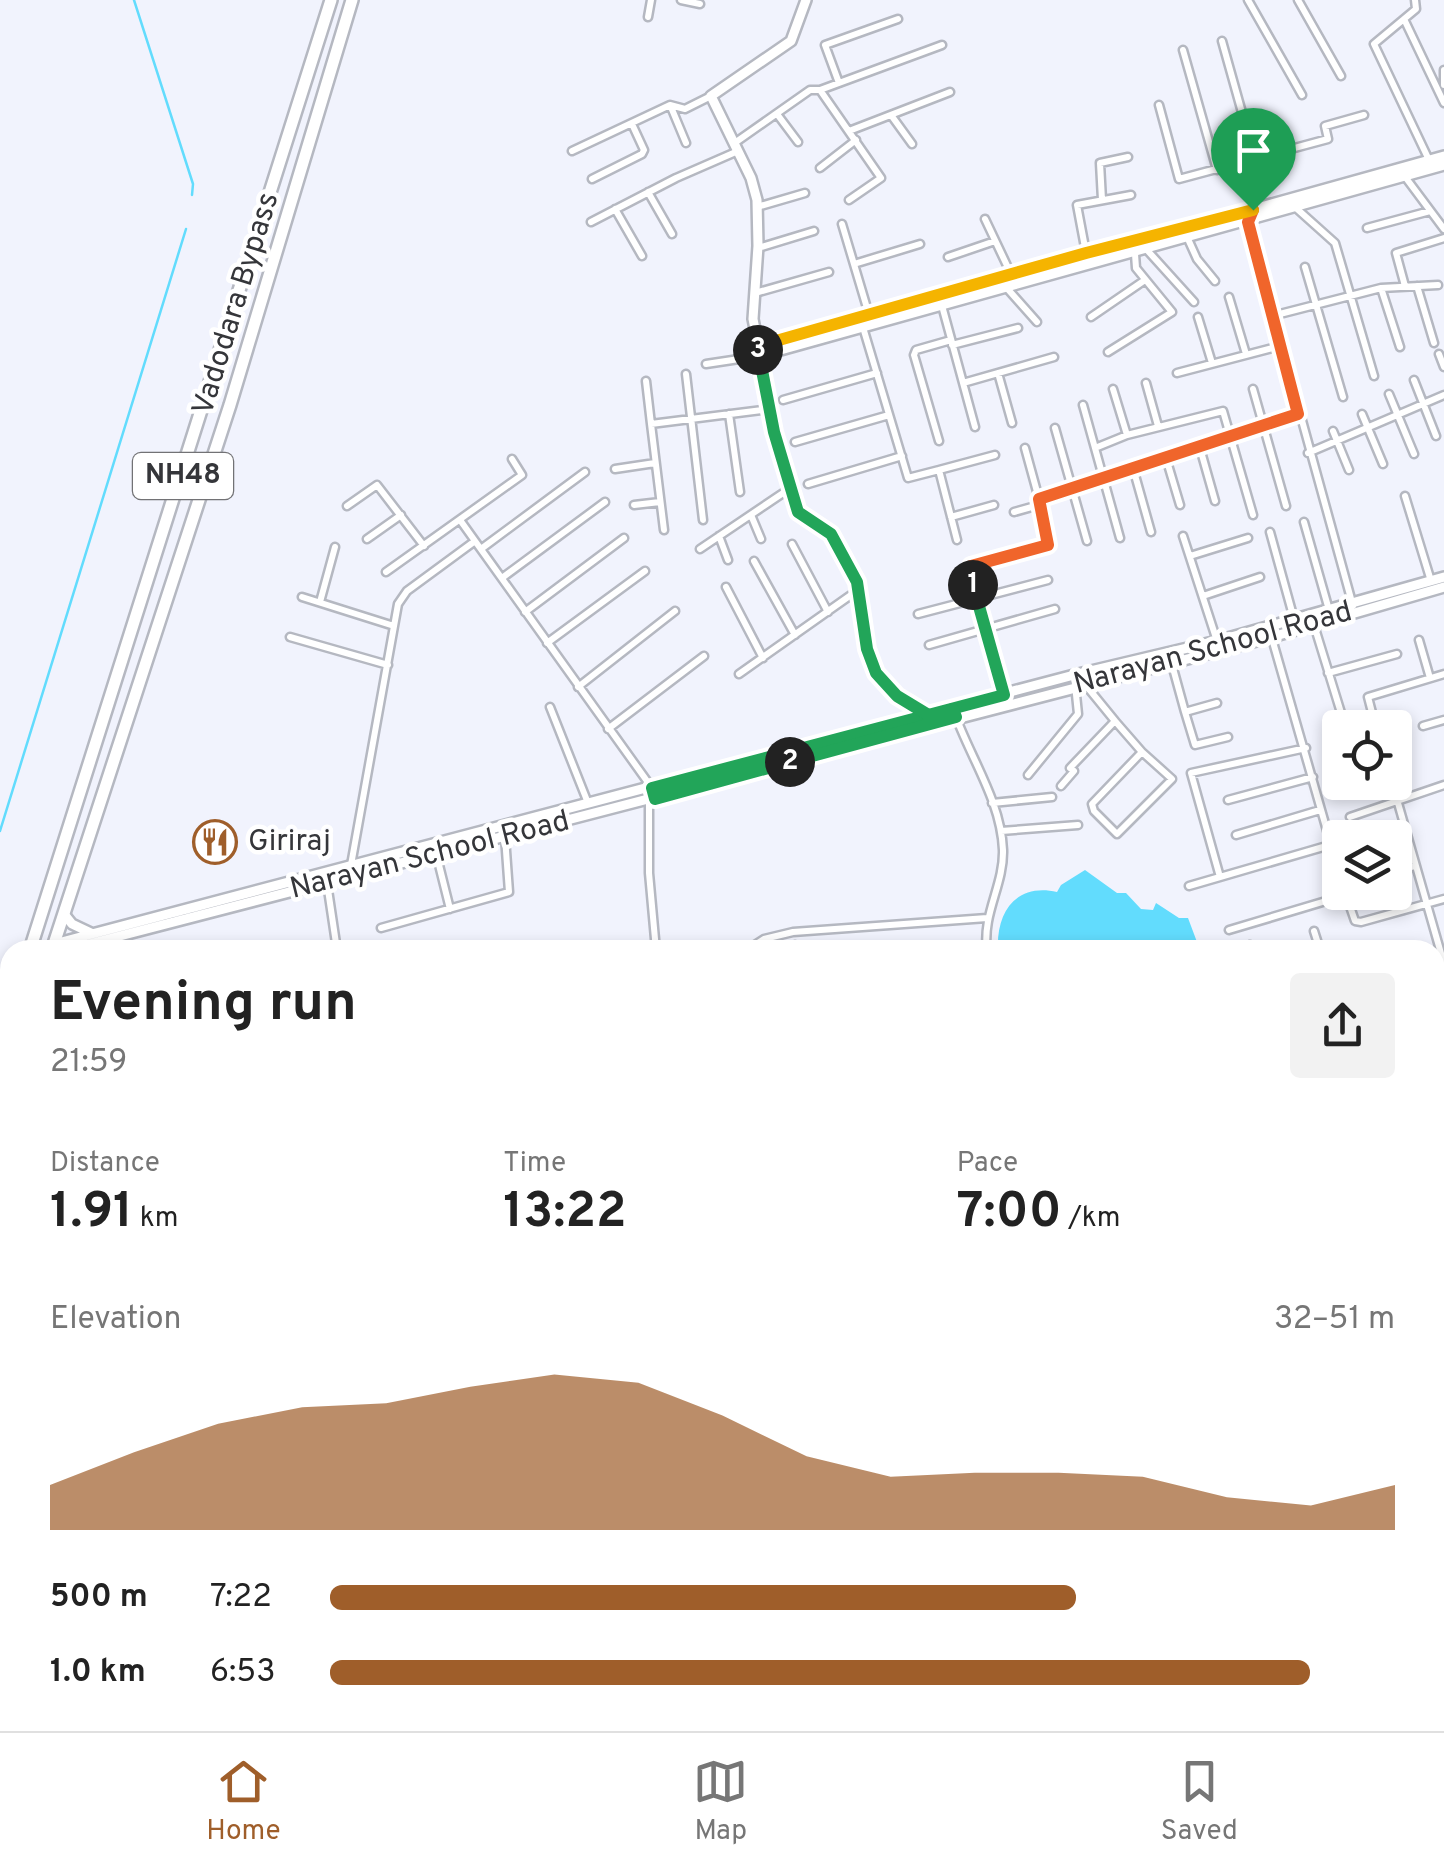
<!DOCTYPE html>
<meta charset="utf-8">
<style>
body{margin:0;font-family:Overpass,sans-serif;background:#f2f2f2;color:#222;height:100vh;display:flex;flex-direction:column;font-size:38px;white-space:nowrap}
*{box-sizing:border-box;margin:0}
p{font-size:32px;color:#767676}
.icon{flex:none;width:55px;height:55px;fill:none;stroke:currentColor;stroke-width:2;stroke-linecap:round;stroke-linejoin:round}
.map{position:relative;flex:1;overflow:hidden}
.details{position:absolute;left:0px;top:940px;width:1445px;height:792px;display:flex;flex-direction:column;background:#fff;border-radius:30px 30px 0 0;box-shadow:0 5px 15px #0003}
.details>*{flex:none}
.fabs{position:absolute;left:1322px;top:710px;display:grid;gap:20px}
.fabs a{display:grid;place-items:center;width:90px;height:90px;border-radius:10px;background:#fff;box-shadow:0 5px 15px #0003;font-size:50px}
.pin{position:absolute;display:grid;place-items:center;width:85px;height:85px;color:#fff;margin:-102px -42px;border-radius:50% 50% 50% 0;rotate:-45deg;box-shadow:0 0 10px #0007}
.pin .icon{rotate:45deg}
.km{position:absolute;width:50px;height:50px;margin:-25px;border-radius:50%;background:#222;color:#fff;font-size:28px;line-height:50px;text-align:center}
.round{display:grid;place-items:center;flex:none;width:105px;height:105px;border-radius:10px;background:#f2f2f2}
.head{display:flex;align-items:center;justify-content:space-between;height:170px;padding:0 50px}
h1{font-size:55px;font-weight:700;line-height:75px}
.stats{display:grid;grid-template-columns:repeat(3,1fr);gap:15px;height:170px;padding:10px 50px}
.stats div{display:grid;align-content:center}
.stats b{font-size:50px;font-weight:700}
.stats small{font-size:28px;font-weight:400}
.stats p{font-size:28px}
.chart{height:280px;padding:20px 50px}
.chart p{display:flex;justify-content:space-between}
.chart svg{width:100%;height:180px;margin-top:10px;fill:#9f5e2a;opacity:.7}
ul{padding:0 50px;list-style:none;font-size:32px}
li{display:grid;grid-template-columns:160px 120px 1fr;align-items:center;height:75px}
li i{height:25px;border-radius:12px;background:#9f5e2a}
.menu{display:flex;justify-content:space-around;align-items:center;height:140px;border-top:2px solid #e0e0e0;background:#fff;font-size:28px;color:#767676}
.menu a{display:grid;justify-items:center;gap:5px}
.menu .active{color:#9f5e2a}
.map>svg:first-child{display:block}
.water{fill:#62dcfd}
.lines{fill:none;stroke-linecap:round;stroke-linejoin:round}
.stream{stroke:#62dcfd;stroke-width:2.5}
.minor-casing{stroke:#b5b8c1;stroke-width:11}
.tertiary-casing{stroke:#b5b8c1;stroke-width:14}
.trunk-casing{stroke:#b5b8c1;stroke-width:16}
.minor{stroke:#fff;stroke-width:6}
.tertiary{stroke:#fff;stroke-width:9}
.trunk{stroke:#fff;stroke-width:11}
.split-1-casing{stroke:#fff;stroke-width:20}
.split-2-casing{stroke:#fff;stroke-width:20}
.split-3-casing{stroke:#fff;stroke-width:20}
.split-4-casing{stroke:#fff;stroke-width:20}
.split-1{stroke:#f0652b;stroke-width:12}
.split-2{stroke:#22a559;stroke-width:12}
.split-3{stroke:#22a559;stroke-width:12}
.split-4{stroke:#f5b400;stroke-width:12}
.labels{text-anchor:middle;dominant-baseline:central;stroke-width:9;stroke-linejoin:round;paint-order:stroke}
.shield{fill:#fff;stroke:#727275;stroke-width:2.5}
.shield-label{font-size:28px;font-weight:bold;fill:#35363a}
.street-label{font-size:30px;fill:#35363a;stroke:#fff}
.poi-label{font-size:30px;fill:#35363a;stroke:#fff;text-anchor:start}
</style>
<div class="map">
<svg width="1444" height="1731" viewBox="0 0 1444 1731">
<rect width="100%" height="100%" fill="#f1f3fd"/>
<path class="water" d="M 1085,870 L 1117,893 L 1126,893 L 1141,909 L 1153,910 L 1156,903 L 1179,918 L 1188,918 L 1200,950 L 998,950 C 996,911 1017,883 1057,892 L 1061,885 Z"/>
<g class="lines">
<path class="stream" d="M 134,0 L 193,184 L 192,195
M 0,831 L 186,229"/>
<g class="minor-casing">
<path id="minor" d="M 681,0 L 700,4
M 1248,0 L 1302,95
M 1298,0 L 1341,76
M 1415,0 L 1416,9 L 1374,44 L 1429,160
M 648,17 L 651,0
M 1404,19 L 1444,103
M 1222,41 L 1255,159
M 1183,50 L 1217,170
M 1444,70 L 1444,85
M 839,83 L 825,45 L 898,19
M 820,90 L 942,45
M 1159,105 L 1179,179 L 1328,139 L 1325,126 L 1364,115
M 671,107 L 686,143
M 777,114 L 798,142
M 891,115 L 912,144
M 849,131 L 950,92
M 736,142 L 810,90 L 820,90 L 881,178 L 849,200
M 572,151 L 670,105 L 685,109 L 711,96
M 1241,163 L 1253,210 L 1248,222 L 1256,253 L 1353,606
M 820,168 L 856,140
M 1403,174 L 1444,229
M 592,179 L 642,154 L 644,150 L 632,124
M 648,192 L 672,234
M 1102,200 L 1100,163 L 1128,157
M 757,207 L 805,193
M 1296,208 L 1335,243 L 1374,376
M 615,209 L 642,256
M 985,219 L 1011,274
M 591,222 L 676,178 L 738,151
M 842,224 L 870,318
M 1367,228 L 1430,211
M 1188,239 L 1197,259 L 1215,281
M 758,248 L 814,231
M 1147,250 L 1194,302
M 948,257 L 995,241
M 1087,258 L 1077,205 L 1131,195
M 854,264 L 920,244
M 1305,267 L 1343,397
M 1005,286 L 1037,322
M 1405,286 L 1396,253 L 1444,238
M 1417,286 L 1434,343
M 1381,288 L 1400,347
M 755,293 L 829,272
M 1229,297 L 1246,354
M 941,302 L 975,427
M 1272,316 L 1381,288 L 1438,285
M 1091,317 L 1145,280
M 1198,317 L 1212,363
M 862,324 L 908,478 L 939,470 L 957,540
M 952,345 L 1018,328
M 1108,352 L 1172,312 L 1136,268 L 1135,254
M 1439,354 L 1444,367
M 706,364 L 759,356
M 998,373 L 1012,423
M 1177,373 L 1280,346
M 686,374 L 703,520
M 1414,380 L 1436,436
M 646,381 L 651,424
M 963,383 L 1054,357
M 1146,383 L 1158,426
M 1113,389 L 1127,435
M 1253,389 L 1286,506
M 1389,394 L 1414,454
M 783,400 L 877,373
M 1083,405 L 1120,538
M 729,414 L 740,492
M 1362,414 L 1383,464
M 1055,428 L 1087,541
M 1333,431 L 1349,470
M 939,441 L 914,355 L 916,350 L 951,340
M 795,442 L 889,415
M 1025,448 L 1039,499
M 1095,448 L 1127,435 L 1223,411 L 1253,515
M 1200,448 L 1215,501
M 1308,453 L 1444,395
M 1166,458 L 1180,505
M 1133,468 L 1151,532
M 615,469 L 655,463
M 939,470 L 995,455
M 808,484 L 902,456
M 1405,496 L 1431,581
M 634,505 L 660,502
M 347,506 L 377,485 L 424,546
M 1014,512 L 1039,505
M 751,515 L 761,539
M 951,517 L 994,505
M 460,520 L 652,788
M 1304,522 L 1329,610
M 664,530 L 651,424 L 770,409
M 1270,532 L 1294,619
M 719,536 L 728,560
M 1183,536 L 1217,641
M 367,539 L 401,515
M 792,544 L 828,612
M 481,549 L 585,472
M 700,549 L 792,487
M 1190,556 L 1248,538
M 754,561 L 795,635
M 386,572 L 522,475 L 512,459
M 502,578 L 605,502
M 726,587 L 763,658
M 1203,596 L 1260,577
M 302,597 L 394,626
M 320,602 L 335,547
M 525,612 L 624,538
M 918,614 L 1048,580
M 1314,625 L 1342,716
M 1269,628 L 1340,876
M 290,637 L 388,665
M 1419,640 L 1430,678
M 547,643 L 645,571
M 929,645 L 1055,609
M 1171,661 L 1185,712
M 1328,673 L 1397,654
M 739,674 L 858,590
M 578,687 L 675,611
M 1004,695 L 969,570 L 971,566 L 1046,547 L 1039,499 L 1298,414
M 1217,703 L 1185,712 L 1195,745 L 1228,737
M 550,707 L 588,803
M 953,709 C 969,756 1001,800 1003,850 C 1004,885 982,914 987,950
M 1115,721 L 1142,752 L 1092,804 L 1094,811 L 1117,834 L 1172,779 L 1142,752
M 1423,726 L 1444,720
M 1376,728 L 1368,697 L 1444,674
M 608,729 L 704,656
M 1306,748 L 1191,773 L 1220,877 L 1330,845
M 1028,775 L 1078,714 L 1074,675
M 1392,782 L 1444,964
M 1337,783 L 1340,782
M 1061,786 L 1074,771 L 1070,768 L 1115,721 L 1084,683
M 1228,800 L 1313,777
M 649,801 L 649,873 L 656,950
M 992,803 L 1052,797
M 1350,817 L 1444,785
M 1001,831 L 1078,825
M 1236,835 L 1320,810
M 1387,838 L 1406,832
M 436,853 L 450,909
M 351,865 L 398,604 L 407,591 L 475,541
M 1395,872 L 1415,866
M 327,883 L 337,950
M 1189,886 L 1220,877
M 1345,892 L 1355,921 L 1361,922 L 1444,899
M 381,928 L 509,892 L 505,837
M 1229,930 L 1346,895
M 1314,931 L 1320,950
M 795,945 L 797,950
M 1250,945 L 1251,950
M 1288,949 L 1288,950
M 747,950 L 764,939 L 793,932 L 987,918
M 0,982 L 10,984
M 1435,993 L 1444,991
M 1435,1031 L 1441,1052
M 1435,1109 L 1444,1106
M 1435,1147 L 1444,1144
M 1435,1212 L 1444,1210
M 1435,1263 L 1444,1291
M 0,1435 L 10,1436
M 1435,1458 L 1444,1494
M 1435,1616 L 1444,1612
M 1435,1643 L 1444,1641
M 1435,1680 L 1444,1704
M 382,1722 L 385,1731
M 903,1722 L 906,1731
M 943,1722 L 945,1728
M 985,1722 L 988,1731
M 1026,1722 L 1029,1731
M 1035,1722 L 1038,1731
M 1163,1722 L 1168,1731
M 1053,1731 L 1066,1722
M 1182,1731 L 1193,1722
M 1242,1731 L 1253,1722
M 1294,1731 L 1310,1722
M 1362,1731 L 1375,1724
M 1425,1731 L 1444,1719"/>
</g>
<g class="tertiary-casing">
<path id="tertiary" d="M 806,0 L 791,41 L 711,96 L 751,178 L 757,200 L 758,246 L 753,319 L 775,431 L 798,512 L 829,532 L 857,582 L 867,649 L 877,673 L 897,696 L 930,716
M 758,347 L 1444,156
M 759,356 L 1444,165
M 64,914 L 72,924 L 91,933
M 54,944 L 1074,675 L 1217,641 L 1444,577
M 66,950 L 1272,637 L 1444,587
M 1435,1427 L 1444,1424
M 1435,1437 L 1444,1435
M 501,1731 L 533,1722
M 540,1731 L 566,1722"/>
</g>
<g class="trunk-casing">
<path id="trunk" d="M 30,950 L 331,0
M 52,950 L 230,405 L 352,0
M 0,1059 L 10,1023
M 0,1133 L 10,1098"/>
</g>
<use href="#minor" class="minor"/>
<use href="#tertiary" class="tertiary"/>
<use href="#trunk" class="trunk"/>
</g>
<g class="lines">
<g class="split-1-casing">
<path id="split-1" d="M 973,585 L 971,566 L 1048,545 L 1039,499 L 1298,414 L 1248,222 L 1253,210"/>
</g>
<g class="split-2-casing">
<path id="split-2" d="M 790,762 L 655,799 L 652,788 L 1004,695 L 973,585"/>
</g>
<g class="split-3-casing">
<path id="split-3" d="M 758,350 L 774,432 L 798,512 L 831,534 L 857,582 L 867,649 L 876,673 L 897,696 L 930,716 L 953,709 L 956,717 L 790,762"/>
</g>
<g class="split-4-casing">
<path id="split-4" d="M 758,350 L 758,346 L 1086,253 L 1253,210"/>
</g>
<use href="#split-1" class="split-1"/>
<use href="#split-2" class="split-2"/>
<use href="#split-3" class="split-3"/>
<use href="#split-4" class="split-4"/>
</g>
<defs>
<g id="restaurant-ring" transform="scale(2.25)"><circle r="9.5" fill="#fff" stroke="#9f5e2a" stroke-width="1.5"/><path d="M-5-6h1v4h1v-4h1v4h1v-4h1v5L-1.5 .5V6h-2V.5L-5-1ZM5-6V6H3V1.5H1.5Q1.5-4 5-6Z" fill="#9f5e2a"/></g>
</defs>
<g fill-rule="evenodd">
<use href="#restaurant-ring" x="215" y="842"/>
</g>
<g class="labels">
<rect class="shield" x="133" y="453" width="100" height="46" rx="8"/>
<g class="shield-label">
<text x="183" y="476">NH48</text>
</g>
<g class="street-label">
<text transform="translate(237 304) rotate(-73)">Vadodara Bypass</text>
<text transform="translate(1213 649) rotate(-15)">Narayan School Road</text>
<text transform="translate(430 856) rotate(-14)">Narayan School Road</text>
</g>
<g class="poi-label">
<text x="248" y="842">Giriraj</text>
</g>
</g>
</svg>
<div class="fabs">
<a><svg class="icon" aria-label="locate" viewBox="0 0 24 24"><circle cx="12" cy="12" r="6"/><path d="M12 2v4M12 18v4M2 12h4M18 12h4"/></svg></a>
<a><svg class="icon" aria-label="layers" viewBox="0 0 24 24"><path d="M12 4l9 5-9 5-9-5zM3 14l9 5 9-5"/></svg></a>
</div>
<div class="pin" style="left:1253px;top:210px;background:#1e9e55"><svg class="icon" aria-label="arrive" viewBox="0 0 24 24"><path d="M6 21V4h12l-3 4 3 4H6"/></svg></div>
<b class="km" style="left:973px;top:585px">1</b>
<b class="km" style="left:790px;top:762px">2</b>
<b class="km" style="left:758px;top:350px">3</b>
<section class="details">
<div class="head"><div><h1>Evening run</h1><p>21:59</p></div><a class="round"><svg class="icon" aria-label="share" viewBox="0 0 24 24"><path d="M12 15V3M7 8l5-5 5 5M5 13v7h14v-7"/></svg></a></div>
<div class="stats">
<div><p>Distance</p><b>1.91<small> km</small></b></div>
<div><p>Time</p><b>13:22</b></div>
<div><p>Pace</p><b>7:00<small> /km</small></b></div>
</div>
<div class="chart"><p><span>Elevation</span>32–51 m</p>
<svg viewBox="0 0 160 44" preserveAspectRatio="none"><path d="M0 44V33L10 25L20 18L30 14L40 13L50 9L60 6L70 8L80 16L90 26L100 31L110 30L120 30L130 31L140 36L150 38L160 33V44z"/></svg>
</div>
<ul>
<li><b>500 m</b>7:22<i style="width:70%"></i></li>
<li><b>1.0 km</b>6:53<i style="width:92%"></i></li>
</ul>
</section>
</div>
<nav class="menu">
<a class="active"><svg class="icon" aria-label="home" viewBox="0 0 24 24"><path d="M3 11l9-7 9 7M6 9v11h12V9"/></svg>Home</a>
<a><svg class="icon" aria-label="map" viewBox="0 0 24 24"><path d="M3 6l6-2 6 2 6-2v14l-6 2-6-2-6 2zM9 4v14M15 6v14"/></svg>Map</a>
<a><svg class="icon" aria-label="saved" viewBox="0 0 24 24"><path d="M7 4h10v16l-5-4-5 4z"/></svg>Saved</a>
</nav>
